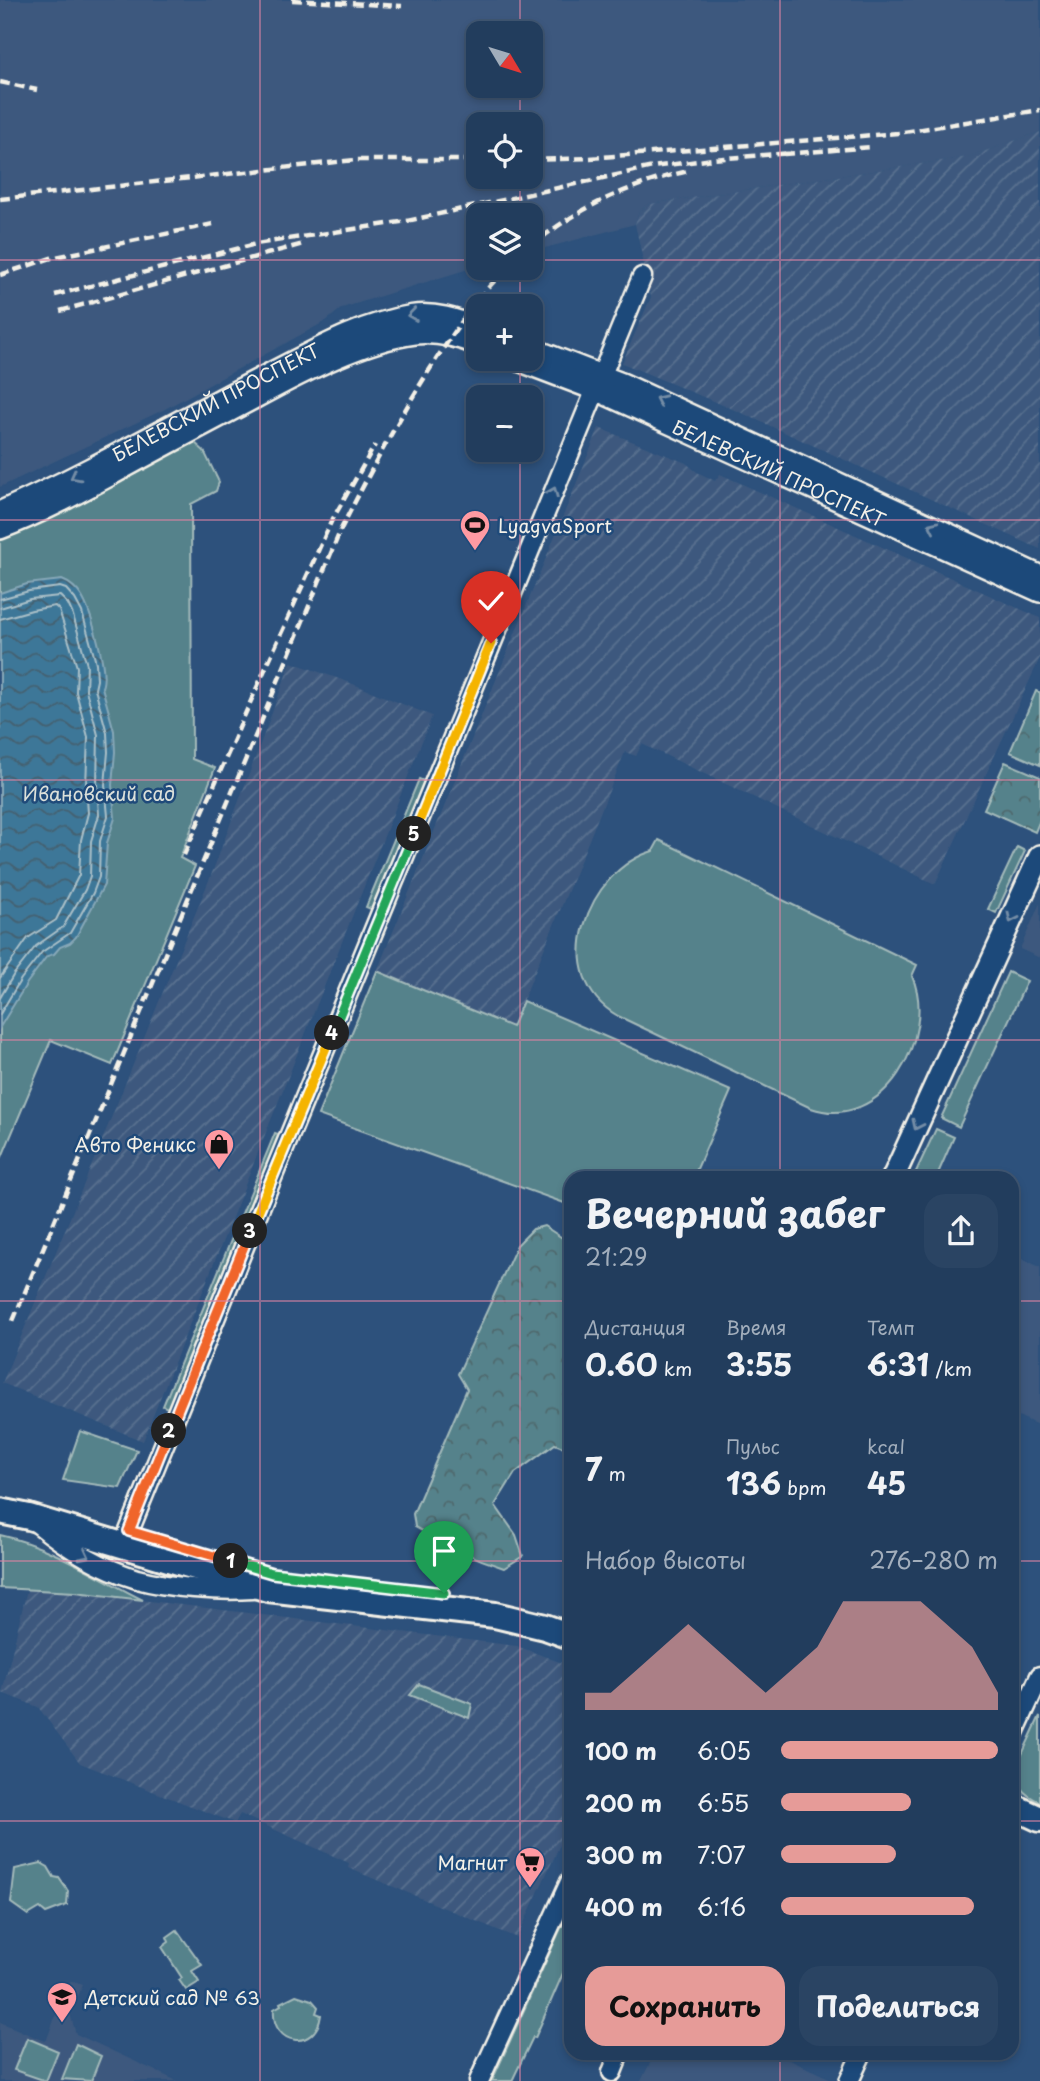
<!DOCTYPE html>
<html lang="ru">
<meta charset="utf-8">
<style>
body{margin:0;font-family:"Playpen Sans",sans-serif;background:#2a4463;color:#f1f3f6;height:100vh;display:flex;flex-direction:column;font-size:26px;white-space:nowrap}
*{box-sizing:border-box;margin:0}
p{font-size:23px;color:#a2aebc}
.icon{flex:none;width:38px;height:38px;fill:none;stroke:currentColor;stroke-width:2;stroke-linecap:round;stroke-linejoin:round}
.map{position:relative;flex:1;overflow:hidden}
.drawer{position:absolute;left:564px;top:1171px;width:455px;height:889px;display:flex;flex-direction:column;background:#223d5d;border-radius:21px;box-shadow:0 4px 10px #0003,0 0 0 2px #3f5672}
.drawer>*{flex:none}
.needle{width:46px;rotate:128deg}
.tools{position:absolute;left:466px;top:21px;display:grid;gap:14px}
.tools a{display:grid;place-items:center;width:77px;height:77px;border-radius:14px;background:#223d5d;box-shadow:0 4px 10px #0003,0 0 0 2px #3f5672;font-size:35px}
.pin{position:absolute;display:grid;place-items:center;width:60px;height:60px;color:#fff;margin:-72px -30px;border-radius:50% 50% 50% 0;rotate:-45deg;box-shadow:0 0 7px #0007}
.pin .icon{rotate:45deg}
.km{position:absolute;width:35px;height:35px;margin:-18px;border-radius:50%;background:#222;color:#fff;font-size:19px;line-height:35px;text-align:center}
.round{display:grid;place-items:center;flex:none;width:74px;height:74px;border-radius:21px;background:#2a4463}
.summary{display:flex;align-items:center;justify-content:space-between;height:119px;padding:0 21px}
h1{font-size:38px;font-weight:700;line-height:52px}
.metrics{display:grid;grid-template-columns:repeat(3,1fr);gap:10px;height:119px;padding:7px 21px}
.metrics div{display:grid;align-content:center}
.metrics b{font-size:30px;font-weight:700}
.metrics small{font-size:19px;font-weight:400}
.metrics p{font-size:19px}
.chart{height:196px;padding:14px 21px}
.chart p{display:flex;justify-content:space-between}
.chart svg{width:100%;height:126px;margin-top:7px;fill:#e69b98;opacity:.7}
.action{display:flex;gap:14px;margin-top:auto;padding:14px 21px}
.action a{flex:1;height:80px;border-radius:21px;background:#e69b98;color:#111;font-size:28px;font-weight:700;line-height:80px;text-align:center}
.action a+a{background:#2a4463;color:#f1f3f6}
ul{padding:0 21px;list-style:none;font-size:23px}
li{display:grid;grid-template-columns:112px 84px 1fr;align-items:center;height:52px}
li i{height:18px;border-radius:9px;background:#e69b98}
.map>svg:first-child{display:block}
.built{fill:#3d597e;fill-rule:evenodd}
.industrial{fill:url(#industrial-furrows)}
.green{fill:#54828b;stroke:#a4baba;stroke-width:2}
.forest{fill:url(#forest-crowns);stroke:#a4baba;stroke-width:2}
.water{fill:url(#water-waves);stroke:#87a8b8;stroke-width:2}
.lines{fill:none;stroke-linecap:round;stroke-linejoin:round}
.shore{stroke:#abc0c8;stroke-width:2}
.minor-casing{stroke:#f4f1e8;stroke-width:23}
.tertiary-casing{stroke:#f4f1e8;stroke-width:26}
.secondary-casing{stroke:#f4f1e8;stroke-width:30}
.minor{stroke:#1f4a7a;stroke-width:18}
.tertiary{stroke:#1f4a7a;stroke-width:21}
.secondary{stroke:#1f4a7a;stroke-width:24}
.rail{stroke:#f4f1e8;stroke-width:4.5;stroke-dasharray:10 5;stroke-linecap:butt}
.oneway{stroke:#748da6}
.split-1-casing{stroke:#fff;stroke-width:14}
.split-2-casing{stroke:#fff;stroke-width:14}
.split-3-casing{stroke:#fff;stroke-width:14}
.split-4-casing{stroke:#fff;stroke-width:14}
.split-5-casing{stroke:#fff;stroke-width:14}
.split-6-casing{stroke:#fff;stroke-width:14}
.split-1{stroke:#22a559;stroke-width:9}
.split-2{stroke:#f0652b;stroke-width:9}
.split-3{stroke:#f0652b;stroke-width:9}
.split-4{stroke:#f5b400;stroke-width:9}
.split-5{stroke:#22a559;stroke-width:9}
.split-6{stroke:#f5b400;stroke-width:9}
.grid{fill:none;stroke:#db84a2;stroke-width:2;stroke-opacity:0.55}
.labels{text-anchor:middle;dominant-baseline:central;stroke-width:5;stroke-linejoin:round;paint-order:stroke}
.street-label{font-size:19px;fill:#f4f1e8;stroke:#1f4a7a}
.poi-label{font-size:19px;fill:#f4f1e8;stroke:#1f4a7a;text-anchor:start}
.park-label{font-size:19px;fill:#dce0da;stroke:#1f4a7a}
</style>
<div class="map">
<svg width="1040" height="2081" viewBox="0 0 1040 2081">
<defs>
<pattern id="industrial-furrows" width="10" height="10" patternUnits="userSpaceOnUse" patternTransform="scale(1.75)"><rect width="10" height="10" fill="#3d597e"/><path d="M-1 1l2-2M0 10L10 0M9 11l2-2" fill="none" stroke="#5a7190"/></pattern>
<pattern id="forest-crowns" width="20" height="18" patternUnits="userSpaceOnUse" patternTransform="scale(1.75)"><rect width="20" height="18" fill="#54828b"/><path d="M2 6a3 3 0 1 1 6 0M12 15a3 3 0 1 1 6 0" fill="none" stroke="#4f686c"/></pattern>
<pattern id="water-waves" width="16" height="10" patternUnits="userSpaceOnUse" patternTransform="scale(1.75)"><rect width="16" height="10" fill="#3e7798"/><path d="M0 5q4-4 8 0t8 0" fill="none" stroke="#44606f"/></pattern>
</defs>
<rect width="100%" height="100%" fill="#2d517c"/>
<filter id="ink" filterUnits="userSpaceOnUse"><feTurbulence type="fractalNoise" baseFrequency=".0143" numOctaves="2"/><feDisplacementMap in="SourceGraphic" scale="14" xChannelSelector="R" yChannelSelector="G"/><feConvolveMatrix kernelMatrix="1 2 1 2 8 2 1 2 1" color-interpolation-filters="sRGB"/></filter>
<g filter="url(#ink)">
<path class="built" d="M 0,0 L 1040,0 L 1040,132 L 969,157 L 649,204 L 639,212 L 635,224 L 530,252 L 530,215 L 478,215 L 478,266 L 342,308 L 326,321 L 163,410 L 0,487 ZM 478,33 L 530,33 L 530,86 L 478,86 ZM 478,124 L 530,124 L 530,177 L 478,177 Z
M 1040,903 L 1040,958 L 1020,949 Z
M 1012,1254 L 1040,1267 L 1040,1426 L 1012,1413 Z
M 72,1981 L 83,1985 L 70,2014 L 76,2034 L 177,2081 L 0,2081 L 0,2022 L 44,2041 L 47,2039 L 67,1985 Z
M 655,2053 L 774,2053 L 829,2078 L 828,2081 L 641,2081 Z"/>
<path class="industrial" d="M 1040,132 L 1040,549 L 744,414 L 622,363 L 651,297 L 635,224 L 639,212 L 649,204 L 968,157 Z
M 599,428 L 686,463 L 697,472 L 715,481 L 720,474 L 1040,618 L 1040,658 L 935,884 L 642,744 L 636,756 L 625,752 L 512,1027 L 377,971 Z
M 291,662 L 348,682 L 432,716 L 143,1441 L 2,1383 L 212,873 Z
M 27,1590 L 75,1592 L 517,1646 L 570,1666 L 570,1823 L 517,1938 L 348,1868 L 349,1863 L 240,1814 L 235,1823 L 80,1763 L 38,1707 L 2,1693 Z"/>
<path class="green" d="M 194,442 L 204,451 L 219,482 L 216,491 L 191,504 L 192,759 L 215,768 L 180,858 L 195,866 L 112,1065 L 51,1040 L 2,1157 L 0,1156 L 0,540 L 50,519 Z
M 419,779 L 426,782 L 373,910 L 366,907 Z
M 659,840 L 917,965 L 912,976 C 938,1036 883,1133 811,1108 L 618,1016 C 547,976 587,870 653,851 Z
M 1017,847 L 1025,851 L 996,913 L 988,909 Z
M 377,971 L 512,1027 L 523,1001 L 731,1091 L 693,1178 L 570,1178 L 570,1205 L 318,1115 Z
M 1008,972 L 1027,981 L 959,1127 L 941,1118 Z
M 936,1129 L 954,1137 L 936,1178 L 913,1178 Z
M 275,1133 L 281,1135 L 170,1409 L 163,1406 Z
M 80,1431 L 137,1450 L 120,1488 L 63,1480 Z
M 0,1535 C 51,1546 97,1577 143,1600 L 75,1592 L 0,1588 Z
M 419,1684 L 472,1704 L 469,1718 L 410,1695 Z
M 1040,1716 L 1040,1802 C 1023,1794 1015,1786 1016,1767 Z
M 41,1863 L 48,1867 L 54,1877 L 59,1878 L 68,1891 L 67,1905 L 46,1913 L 40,1908 L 28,1915 L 11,1903 L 15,1869 Z
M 570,1908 L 570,1957 L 535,2038 L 533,2037 L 512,2081 L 492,2081 Z
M 177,1930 L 202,1965 L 192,1971 L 199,1982 L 186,1990 L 179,1980 L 182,1978 L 162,1947 L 169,1942 L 167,1937 Z
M 296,1995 L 312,2000 L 318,2007 L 316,2013 L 321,2015 C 316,2052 271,2046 274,2009 L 281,2005 L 280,2003 Z
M 27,2038 L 58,2051 L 46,2081 L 14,2070 Z
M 76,2044 L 101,2056 L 91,2081 L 62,2079 Z"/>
<path class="forest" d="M 1036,691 L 1040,693 L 1040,765 L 1010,752 Z
M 1005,762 L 1040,777 L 1040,820 L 1035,832 L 984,809 Z
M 544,1226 L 570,1243 L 570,1450 L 555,1444 L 515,1473 L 495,1505 L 516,1535 L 523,1556 L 504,1568 C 473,1558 443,1544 415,1527 L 413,1514 L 467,1389 L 458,1374 L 517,1245 L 533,1229 Z"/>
<path class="water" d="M 62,580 C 70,583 77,589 82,597 C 91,612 109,672 102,687 L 114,731 L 115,752 L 112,785 L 115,818 L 107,843 L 104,885 L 76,937 L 70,943 L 60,947 L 54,954 L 47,956 L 27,983 L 0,1027 L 0,593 L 27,584 Z"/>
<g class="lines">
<path class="shore" d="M 0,599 L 29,591 L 60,587 L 66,589 L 75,599 L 82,612 L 96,663 L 97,680 L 95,689 L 107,733 L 108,752 L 105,785 L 108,816 L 100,841 L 99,877 L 93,893 L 70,933 L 42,952 L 21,979 L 0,1014
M 0,608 L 30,599 L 60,596 L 68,604 L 73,615 L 87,665 L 86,690 L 98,735 L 97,785 L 99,815 L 91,841 L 90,876 L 85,890 L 63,927 L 36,946 L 14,974 L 0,998
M 0,619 L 32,610 L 55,606 L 59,610 L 77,667 L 76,692 L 88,737 L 86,785 L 88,813 L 81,840 L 79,875 L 56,920 L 28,938 L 0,978"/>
<g class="minor-casing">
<g id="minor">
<path d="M 530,347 L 623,383 L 1040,575"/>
<path id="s1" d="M 0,511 C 92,470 179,419 269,373 C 314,350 360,323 411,315 C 434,311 457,319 478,327"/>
<path d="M 37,1523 C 66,1547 101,1568 137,1579 C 169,1588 219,1591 252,1589"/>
<path d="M 123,1546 L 263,1200 L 642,277"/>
<path d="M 1012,1737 L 1040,1676"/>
<path d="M 612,2072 L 616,2062"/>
<path d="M 479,2081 L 570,1882"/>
<path d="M 849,2081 L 862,2053"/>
</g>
</g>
<g class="tertiary-casing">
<g id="tertiary">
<path id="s2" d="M 516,359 L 595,389 L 1040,591"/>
<path d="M 0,528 C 40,513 78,492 115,472 C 162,446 210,421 257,396 C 301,372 365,339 415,333 C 437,331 458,336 478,344"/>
<path d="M 893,1178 L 1040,856"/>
</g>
</g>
<g class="secondary-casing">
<path id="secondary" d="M 0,1511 L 29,1517 L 268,1589 L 495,1615 L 545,1627 L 570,1636
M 1012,1806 L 1040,1819"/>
</g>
<use href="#minor" class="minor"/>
<use href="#tertiary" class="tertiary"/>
<use href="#secondary" class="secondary"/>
<path class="rail" d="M 292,0 L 402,6
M 0,82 L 37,90
M 784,154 L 871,147
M 530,160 L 590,158 L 898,133 L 1040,110
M 0,199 L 355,160 L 478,160
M 530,247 C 577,208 628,185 688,171
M 0,275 L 51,258 L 213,224
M 55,295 L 256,244 L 407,221 L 653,167 L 713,159 L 791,153
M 60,311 L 303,244
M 184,855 L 246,712 L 331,522 L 375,445
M 13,1321 L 341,529 C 372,468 404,408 441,352 C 461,322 481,292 508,268"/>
</g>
<defs><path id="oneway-chevron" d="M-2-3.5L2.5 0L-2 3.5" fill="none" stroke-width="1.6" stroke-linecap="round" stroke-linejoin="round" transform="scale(1.75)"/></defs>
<g class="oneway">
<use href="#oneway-chevron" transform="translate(412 315) rotate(172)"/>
<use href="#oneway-chevron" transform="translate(660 400) rotate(-155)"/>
<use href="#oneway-chevron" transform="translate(75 476) rotate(152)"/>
<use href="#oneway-chevron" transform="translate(553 492) rotate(-68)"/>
<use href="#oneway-chevron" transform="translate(933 526) rotate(-155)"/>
<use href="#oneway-chevron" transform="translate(1012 918) rotate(115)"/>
<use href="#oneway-chevron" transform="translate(917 1125) rotate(115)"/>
<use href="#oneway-chevron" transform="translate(85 1555) rotate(27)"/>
</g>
</g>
<g class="lines" filter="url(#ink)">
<g class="split-1-casing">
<path id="split-1" d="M 231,1561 L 272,1573 L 444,1593"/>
</g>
<g class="split-2-casing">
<path id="split-2" d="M 169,1431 L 129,1531 L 231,1561"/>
</g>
<g class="split-3-casing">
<path id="split-3" d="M 169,1431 L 250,1231"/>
</g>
<g class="split-4-casing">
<path id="split-4" d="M 250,1231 L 332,1033"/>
</g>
<g class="split-5-casing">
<path id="split-5" d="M 332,1033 L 414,834"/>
</g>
<g class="split-6-casing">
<path id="split-6" d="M 414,834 L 491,643"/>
</g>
<use href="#split-1" class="split-1"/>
<use href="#split-2" class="split-2"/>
<use href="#split-3" class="split-3"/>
<use href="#split-4" class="split-4"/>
<use href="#split-5" class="split-5"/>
<use href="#split-6" class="split-6"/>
</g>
<path class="grid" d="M 260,0 L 260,2081M 520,0 L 520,33M 780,0 L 780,1178M 520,86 L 520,124M 520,177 L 520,215M 0,260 L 478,260M 530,260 L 1040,260M 520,268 L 520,306M 520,359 L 520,397M 520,450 L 520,2081M 0,520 L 1040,520M 0,780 L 1040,780M 0,1040 L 1040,1040M 0,1301 L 570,1301M 1012,1301 L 1040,1301M 0,1561 L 570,1561M 1012,1561 L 1040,1561M 0,1821 L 570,1821M 1012,1821 L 1040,1821M 780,2053 L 780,2081"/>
<defs>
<g id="stadium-pin" transform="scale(1.575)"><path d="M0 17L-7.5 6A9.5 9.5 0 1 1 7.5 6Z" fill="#ff9aa2" stroke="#1f4a7a"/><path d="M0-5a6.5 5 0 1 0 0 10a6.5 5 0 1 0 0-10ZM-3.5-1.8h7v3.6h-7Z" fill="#111"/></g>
<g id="shop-pin" transform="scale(1.575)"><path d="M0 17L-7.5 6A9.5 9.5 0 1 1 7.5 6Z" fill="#ff9aa2" stroke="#1f4a7a"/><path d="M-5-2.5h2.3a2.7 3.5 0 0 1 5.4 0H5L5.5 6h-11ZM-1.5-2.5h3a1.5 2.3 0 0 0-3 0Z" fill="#111"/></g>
<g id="supermarket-pin" transform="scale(1.575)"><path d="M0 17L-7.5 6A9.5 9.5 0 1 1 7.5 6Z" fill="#ff9aa2" stroke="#1f4a7a"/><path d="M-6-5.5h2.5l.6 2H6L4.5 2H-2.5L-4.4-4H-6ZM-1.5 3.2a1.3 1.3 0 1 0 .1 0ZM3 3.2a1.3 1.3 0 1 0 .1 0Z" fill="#111"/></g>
<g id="school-pin" transform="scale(1.575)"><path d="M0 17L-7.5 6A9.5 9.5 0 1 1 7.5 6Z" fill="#ff9aa2" stroke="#1f4a7a"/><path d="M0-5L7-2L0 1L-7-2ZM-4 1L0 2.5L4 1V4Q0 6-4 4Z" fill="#111"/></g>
</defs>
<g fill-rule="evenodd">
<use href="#stadium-pin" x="475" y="525"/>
<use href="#shop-pin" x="219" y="1144"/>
<use href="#supermarket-pin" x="530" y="1862"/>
<use href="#school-pin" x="62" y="1997"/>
</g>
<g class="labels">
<g class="street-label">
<text stroke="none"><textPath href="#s1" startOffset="242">БЕЛЕВСКИЙ ПРОСПЕКТ</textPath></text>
<text stroke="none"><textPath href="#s2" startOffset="287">БЕЛЕВСКИЙ ПРОСПЕКТ</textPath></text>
</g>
<g class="poi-label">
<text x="498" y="525">LyagvaSport</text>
<text x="196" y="1144" text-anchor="end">Авто Феникс</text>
<text x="507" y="1862" text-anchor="end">Магнит</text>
<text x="85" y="1997">Детский сад № 63</text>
</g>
<g class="park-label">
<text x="99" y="793">Ивановский сад</text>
</g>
</g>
</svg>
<div class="tools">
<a><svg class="needle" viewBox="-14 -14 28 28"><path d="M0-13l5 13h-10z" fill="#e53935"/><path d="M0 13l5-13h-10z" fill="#a2aebc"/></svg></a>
<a><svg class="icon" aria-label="locate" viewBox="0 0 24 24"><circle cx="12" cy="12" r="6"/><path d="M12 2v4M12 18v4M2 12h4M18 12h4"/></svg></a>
<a><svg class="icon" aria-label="layers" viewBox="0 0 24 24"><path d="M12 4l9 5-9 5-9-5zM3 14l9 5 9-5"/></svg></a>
<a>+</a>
<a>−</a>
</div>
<div class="pin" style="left:444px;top:1593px;background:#1e9e55"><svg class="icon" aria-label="arrive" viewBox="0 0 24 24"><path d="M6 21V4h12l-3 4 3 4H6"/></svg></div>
<div class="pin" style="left:491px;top:643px;background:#d93025"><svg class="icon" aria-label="check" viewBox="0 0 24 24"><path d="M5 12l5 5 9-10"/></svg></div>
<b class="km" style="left:231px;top:1561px">1</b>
<b class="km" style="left:169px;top:1431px">2</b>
<b class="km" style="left:250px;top:1231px">3</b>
<b class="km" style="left:332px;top:1033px">4</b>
<b class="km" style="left:414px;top:834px">5</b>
<section class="drawer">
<div class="summary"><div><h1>Вечерний забег</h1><p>21:29</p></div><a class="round"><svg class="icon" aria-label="share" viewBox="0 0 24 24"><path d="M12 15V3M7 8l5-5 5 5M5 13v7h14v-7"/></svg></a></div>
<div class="metrics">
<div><p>Дистанция</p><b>0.60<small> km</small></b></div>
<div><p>Время</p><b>3:55</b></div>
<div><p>Темп</p><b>6:31<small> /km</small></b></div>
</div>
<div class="metrics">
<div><b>7<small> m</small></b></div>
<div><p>Пульс</p><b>136<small> bpm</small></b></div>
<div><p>kcal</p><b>45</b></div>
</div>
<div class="chart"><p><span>Набор высоты</span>276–280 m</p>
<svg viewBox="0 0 160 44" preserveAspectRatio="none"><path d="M0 44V38L10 38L20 30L30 22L40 14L50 22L60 30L70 38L80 30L90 22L100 6L110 6L120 6L130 6L140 14L150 22L160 38V44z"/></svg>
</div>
<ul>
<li><b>100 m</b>6:05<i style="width:100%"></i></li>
<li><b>200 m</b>6:55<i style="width:60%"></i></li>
<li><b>300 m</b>7:07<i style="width:53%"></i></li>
<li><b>400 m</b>6:16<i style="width:89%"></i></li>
</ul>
<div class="action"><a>Сохранить</a><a>Поделиться</a></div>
</section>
</div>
